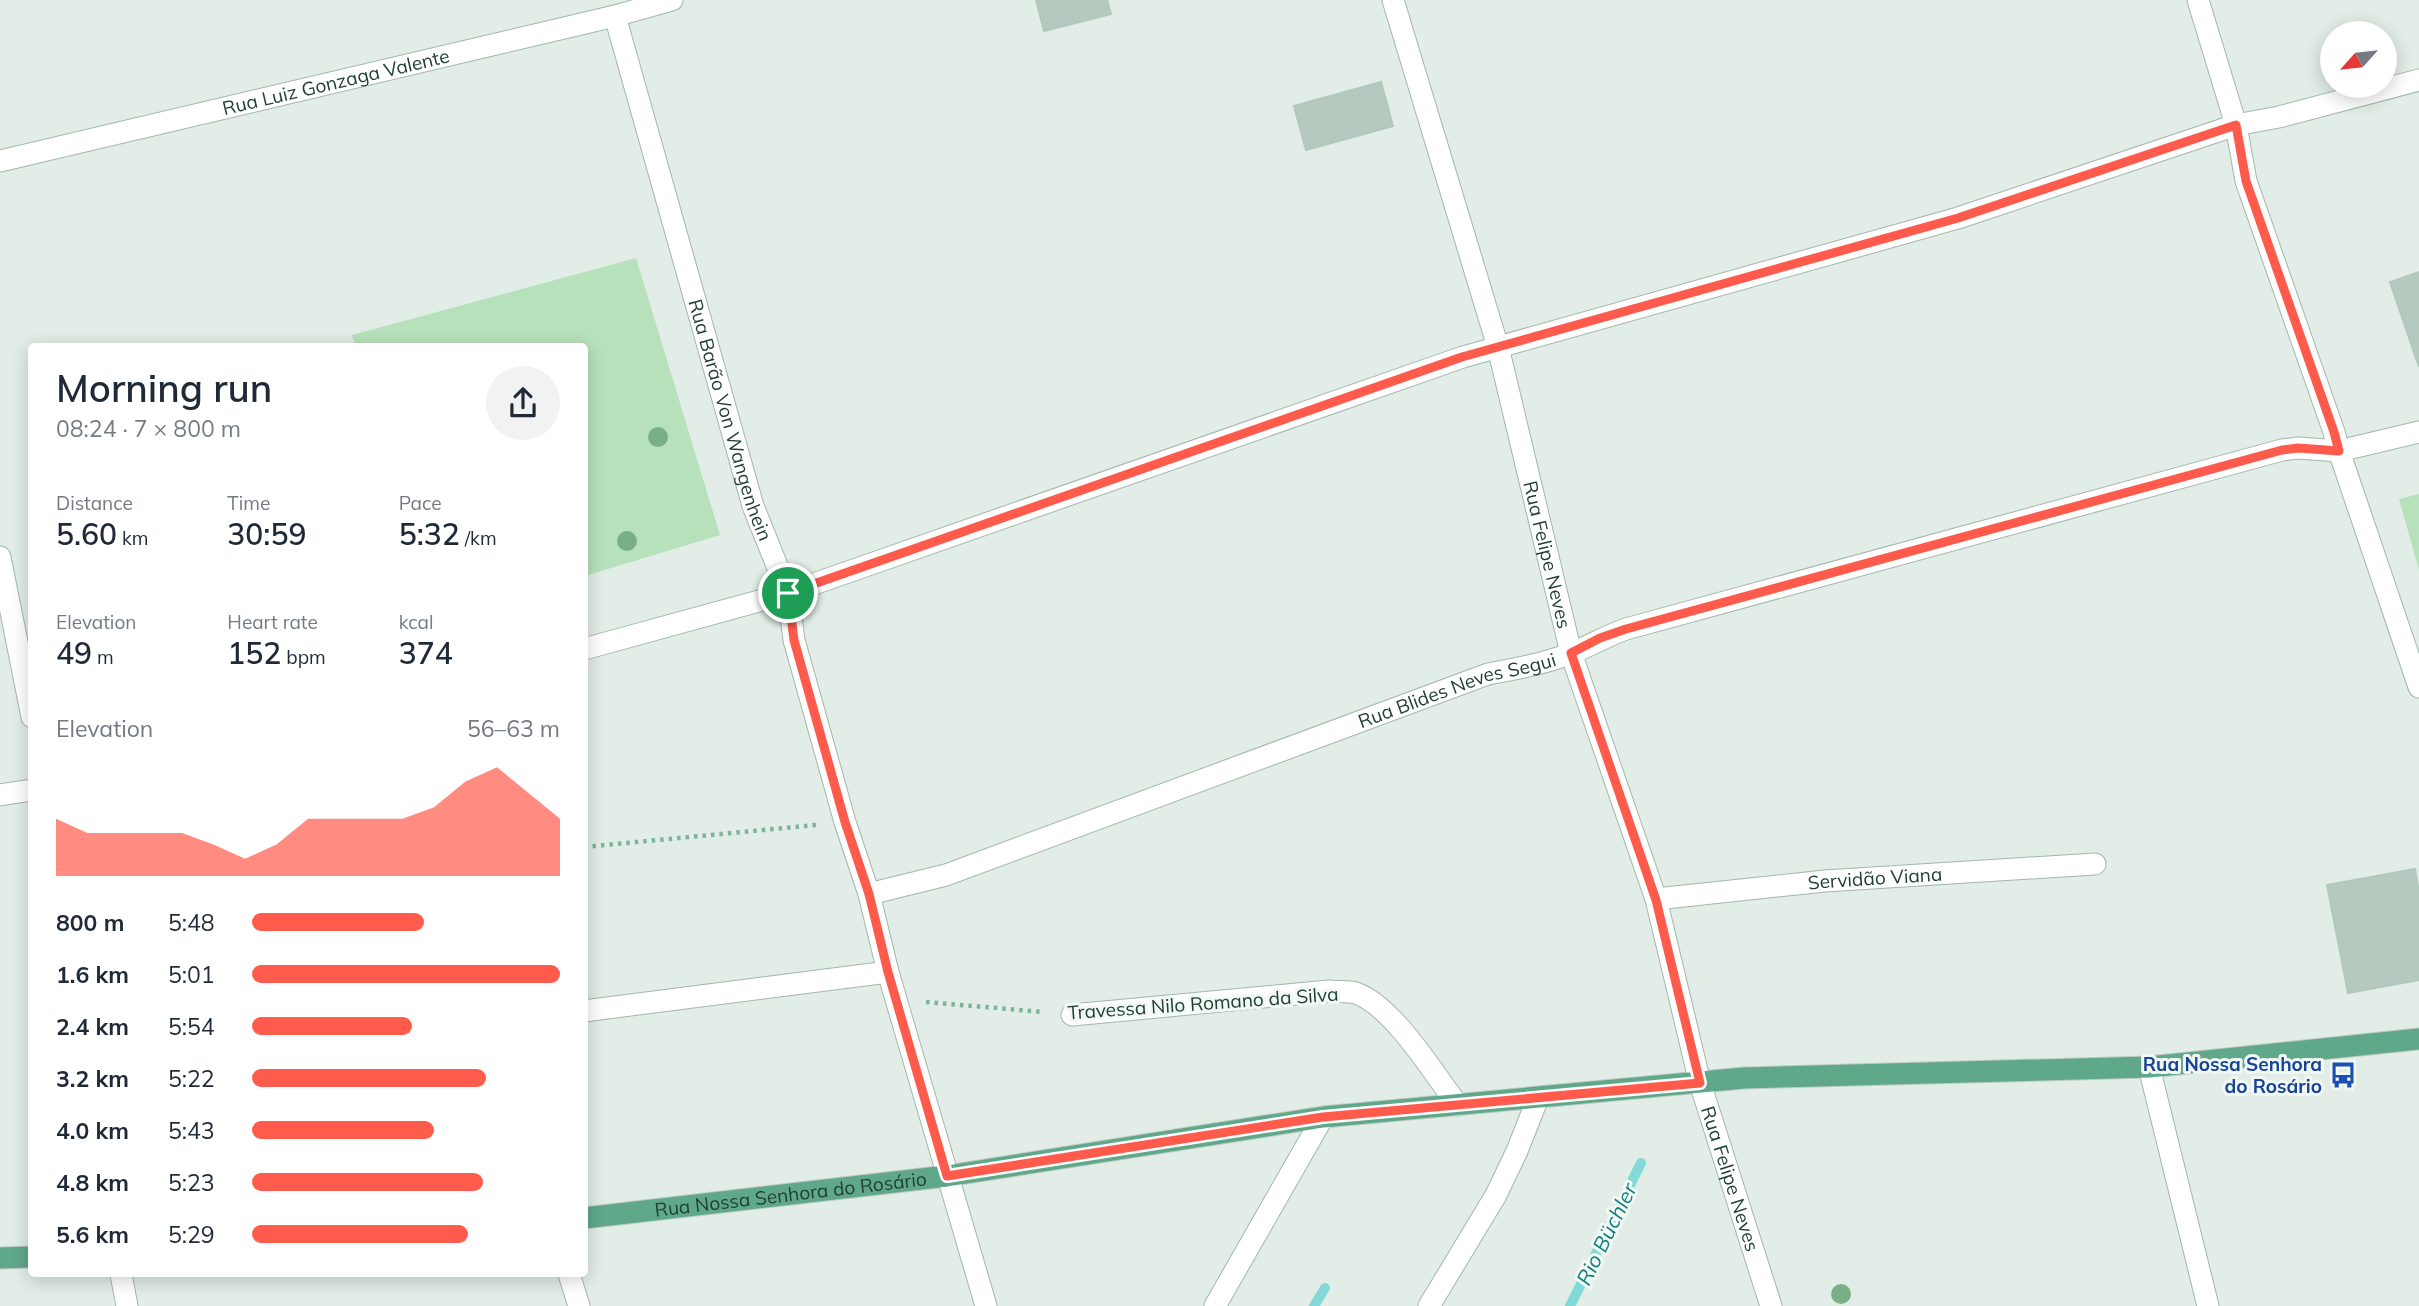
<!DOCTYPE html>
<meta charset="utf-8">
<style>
body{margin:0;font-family:Mulish,sans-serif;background:#f2f2f3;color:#1f2937;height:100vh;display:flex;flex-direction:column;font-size:26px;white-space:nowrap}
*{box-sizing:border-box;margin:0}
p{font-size:23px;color:#747a83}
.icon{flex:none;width:38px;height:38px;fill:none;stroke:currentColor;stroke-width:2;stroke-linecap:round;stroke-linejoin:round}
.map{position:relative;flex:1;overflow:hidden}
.sheet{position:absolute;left:28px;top:343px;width:560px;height:934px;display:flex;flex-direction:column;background:#fff;border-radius:7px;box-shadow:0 4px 18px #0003}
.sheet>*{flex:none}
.needle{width:46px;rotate:243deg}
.fabs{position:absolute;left:2320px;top:21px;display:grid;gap:14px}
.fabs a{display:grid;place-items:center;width:77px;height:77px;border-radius:50%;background:#fff;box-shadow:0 4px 18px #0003;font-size:35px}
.pin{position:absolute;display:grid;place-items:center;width:60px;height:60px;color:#fff;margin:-30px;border:4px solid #fff;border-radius:50%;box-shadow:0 2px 7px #0007}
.round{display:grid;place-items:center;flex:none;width:74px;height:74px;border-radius:37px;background:#f2f2f3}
.headline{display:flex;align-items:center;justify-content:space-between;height:119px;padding:0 28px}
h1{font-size:38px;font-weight:600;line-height:52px}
.stats{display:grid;grid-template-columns:repeat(3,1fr);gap:10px;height:119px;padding:7px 28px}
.stats div{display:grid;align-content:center}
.stats b{font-size:30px;font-weight:600}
.stats small{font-size:19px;font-weight:400}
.stats p{font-size:19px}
.chart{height:196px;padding:14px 28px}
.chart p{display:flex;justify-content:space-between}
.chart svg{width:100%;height:126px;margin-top:7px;fill:#ff5b4d;opacity:.7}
ul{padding:0 28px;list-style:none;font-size:23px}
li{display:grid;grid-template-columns:112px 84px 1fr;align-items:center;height:52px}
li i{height:18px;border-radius:9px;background:#ff5b4d}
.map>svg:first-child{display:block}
.green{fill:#b7e1bb}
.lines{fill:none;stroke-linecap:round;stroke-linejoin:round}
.stream{stroke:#82d9d8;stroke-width:10}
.building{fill:#b6c9be;stroke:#b2c8bb;stroke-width:2}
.minor-casing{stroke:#a3b6ac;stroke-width:23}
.major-casing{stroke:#c0cac6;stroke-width:23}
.path{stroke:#7db59a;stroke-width:4.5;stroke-dasharray:3.5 5;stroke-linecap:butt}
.minor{stroke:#fff;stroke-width:21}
.major{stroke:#60a88a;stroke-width:21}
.tree{fill:#79af86}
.route-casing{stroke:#fff;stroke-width:14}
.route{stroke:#ff5b4d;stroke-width:9}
.labels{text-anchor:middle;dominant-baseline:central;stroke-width:6;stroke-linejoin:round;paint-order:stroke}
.street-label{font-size:19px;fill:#1f4032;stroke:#f2f9f4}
.transit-label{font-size:19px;font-weight:bold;fill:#164399;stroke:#f2f9f4;text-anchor:end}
.water-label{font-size:21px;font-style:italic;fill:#117e7e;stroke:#f2f9f4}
</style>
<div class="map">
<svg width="2419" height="1306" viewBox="0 0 2419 1306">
<rect width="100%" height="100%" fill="#e1ede6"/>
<path class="green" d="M 636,258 L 720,535 L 585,576 L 584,346 L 356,346 L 352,335 Z
M 2419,494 L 2419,570 L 2399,499 Z"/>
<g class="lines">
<path class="stream" d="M 1314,1306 L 1325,1288
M 1570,1306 L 1641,1163"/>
</g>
<path class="building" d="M 1036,0 L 1107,0 L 1111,14 L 1044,31 Z
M 1381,82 L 1393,126 L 1306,150 L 1294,106 Z
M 2419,272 L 2419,367 L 2390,282 Z
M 2415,869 L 2419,892 L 2419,980 L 2348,993 L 2327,885 Z"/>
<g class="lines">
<g class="minor-casing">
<g id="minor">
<path id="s1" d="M 1393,0 L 1498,347 L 1571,653 L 1656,899 L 1700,1083 L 1771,1306"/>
<path d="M 2198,0 L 2236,125 L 2246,181 L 2334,432 L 2339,451 L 2419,687"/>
<path id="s2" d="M 615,16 L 753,506 L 788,593 L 794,640 L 845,822 L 869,894 L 888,972 L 986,1306"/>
<path id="s3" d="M 0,161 L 615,16 L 672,0"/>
<path d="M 0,557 L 32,717"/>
<path d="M 584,649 L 788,593 L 1463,357 L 1958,218 L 2236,125 L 2279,117 L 2419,80"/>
<path d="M 0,795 L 32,790"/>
<path id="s4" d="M 869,894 L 946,875 L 1488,674 C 1515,669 1543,664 1569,654 C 1588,647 1606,636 1626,629 L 2282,450 L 2298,448 L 2339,451 L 2419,432"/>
<path id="s5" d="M 1656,899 L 1825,881 L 2095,864"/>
<path d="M 584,1011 L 888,972"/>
<path d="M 1072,1015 L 1329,991 C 1338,992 1348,991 1356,993 C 1394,1007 1433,1073 1458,1105"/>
<path d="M 2149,1067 L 2208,1306"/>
<path d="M 121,1274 L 127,1306"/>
<path d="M 569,1274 L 579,1306"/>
<path d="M 1215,1306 L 1323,1117"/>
<path d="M 1429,1306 L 1496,1195 L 1517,1151 L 1538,1098"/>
</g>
</g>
<g class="major-casing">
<g id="major">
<path id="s6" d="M 584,1218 L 947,1176 L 1323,1117 L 1744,1078 L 2149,1067 L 2419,1039"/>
<path d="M 0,1258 L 32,1257"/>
</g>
</g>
<path class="path" d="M 584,847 L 816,825
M 926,1002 L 1043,1012"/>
<use href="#minor" class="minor"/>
<use href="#major" class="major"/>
</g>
<g class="tree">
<circle cx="658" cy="437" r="10"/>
<circle cx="627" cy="541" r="10"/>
<circle cx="1841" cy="1294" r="10"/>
</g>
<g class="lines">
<g class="route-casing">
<path id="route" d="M 2236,125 L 2246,181 L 2334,432 L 2339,451 L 2298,448 L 2282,450 L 1626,629 L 1600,638 L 1571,653 L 1656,900 L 1700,1083 L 1323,1117 L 947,1176 L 888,972 L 869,894 L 845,822 L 794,640 L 788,593 L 1462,357 L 1958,218 Z"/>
</g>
<use href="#route" class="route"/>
</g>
<defs>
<g id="bus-bare" transform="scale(2.1)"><path d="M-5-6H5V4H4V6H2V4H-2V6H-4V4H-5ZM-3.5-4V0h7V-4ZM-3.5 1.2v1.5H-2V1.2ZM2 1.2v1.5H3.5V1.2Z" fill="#1a4fb4" stroke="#f2f9f4" stroke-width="2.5" paint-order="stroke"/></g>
</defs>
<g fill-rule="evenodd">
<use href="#bus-bare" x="2343" y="1075"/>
</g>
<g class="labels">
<g class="street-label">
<text stroke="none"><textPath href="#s3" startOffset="345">Rua Luiz Gonzaga Valente</textPath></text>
<text stroke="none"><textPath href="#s2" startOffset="420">Rua Barão Von Wangenhein</textPath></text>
<text stroke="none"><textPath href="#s1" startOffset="576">Rua Felipe Neves</textPath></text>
<text stroke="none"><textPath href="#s4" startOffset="623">Rua Blides Neves Segui</textPath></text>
<text stroke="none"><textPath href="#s5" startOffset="220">Servidão Viana</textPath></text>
<text transform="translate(1203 1003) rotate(-4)">Travessa Nilo Romano da Silva</text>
<text stroke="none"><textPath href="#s1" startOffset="1227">Rua Felipe Neves</textPath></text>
<text stroke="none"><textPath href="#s6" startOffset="208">Rua Nossa Senhora do Rosário</textPath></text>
</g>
<g class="transit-label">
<text x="2322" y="1064">Rua Nossa Senhora<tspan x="2322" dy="22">do Rosário</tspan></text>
</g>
<g class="water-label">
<text transform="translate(1606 1234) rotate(-64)">Rio Büchler</text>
</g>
</g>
</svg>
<div class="fabs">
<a><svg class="needle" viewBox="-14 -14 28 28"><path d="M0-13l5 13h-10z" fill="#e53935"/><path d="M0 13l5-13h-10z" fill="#747a83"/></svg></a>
</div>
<div class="pin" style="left:788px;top:593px;background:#1e9e55"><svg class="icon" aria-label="arrive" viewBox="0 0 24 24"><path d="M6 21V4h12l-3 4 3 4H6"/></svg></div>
<section class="sheet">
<div class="headline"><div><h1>Morning run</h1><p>08:24 · 7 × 800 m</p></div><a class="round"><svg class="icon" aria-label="share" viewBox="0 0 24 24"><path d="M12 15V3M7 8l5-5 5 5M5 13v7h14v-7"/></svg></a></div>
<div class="stats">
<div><p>Distance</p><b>5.60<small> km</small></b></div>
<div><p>Time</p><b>30:59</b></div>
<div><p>Pace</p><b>5:32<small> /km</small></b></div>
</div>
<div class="stats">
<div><p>Elevation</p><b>49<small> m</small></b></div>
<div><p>Heart rate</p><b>152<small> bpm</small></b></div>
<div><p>kcal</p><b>374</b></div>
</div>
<div class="chart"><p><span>Elevation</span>56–63 m</p>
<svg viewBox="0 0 160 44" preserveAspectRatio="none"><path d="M0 44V24L10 29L20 29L30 29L40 29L50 33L60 38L70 33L80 24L90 24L100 24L110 24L120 20L130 11L140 6L150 15L160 24V44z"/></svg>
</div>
<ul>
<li><b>800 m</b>5:48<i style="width:56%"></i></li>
<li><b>1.6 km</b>5:01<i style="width:100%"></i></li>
<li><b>2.4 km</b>5:54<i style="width:52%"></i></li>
<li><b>3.2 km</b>5:22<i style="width:76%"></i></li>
<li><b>4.0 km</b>5:43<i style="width:59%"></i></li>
<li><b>4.8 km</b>5:23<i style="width:75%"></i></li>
<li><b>5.6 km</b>5:29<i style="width:70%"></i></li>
</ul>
</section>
</div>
